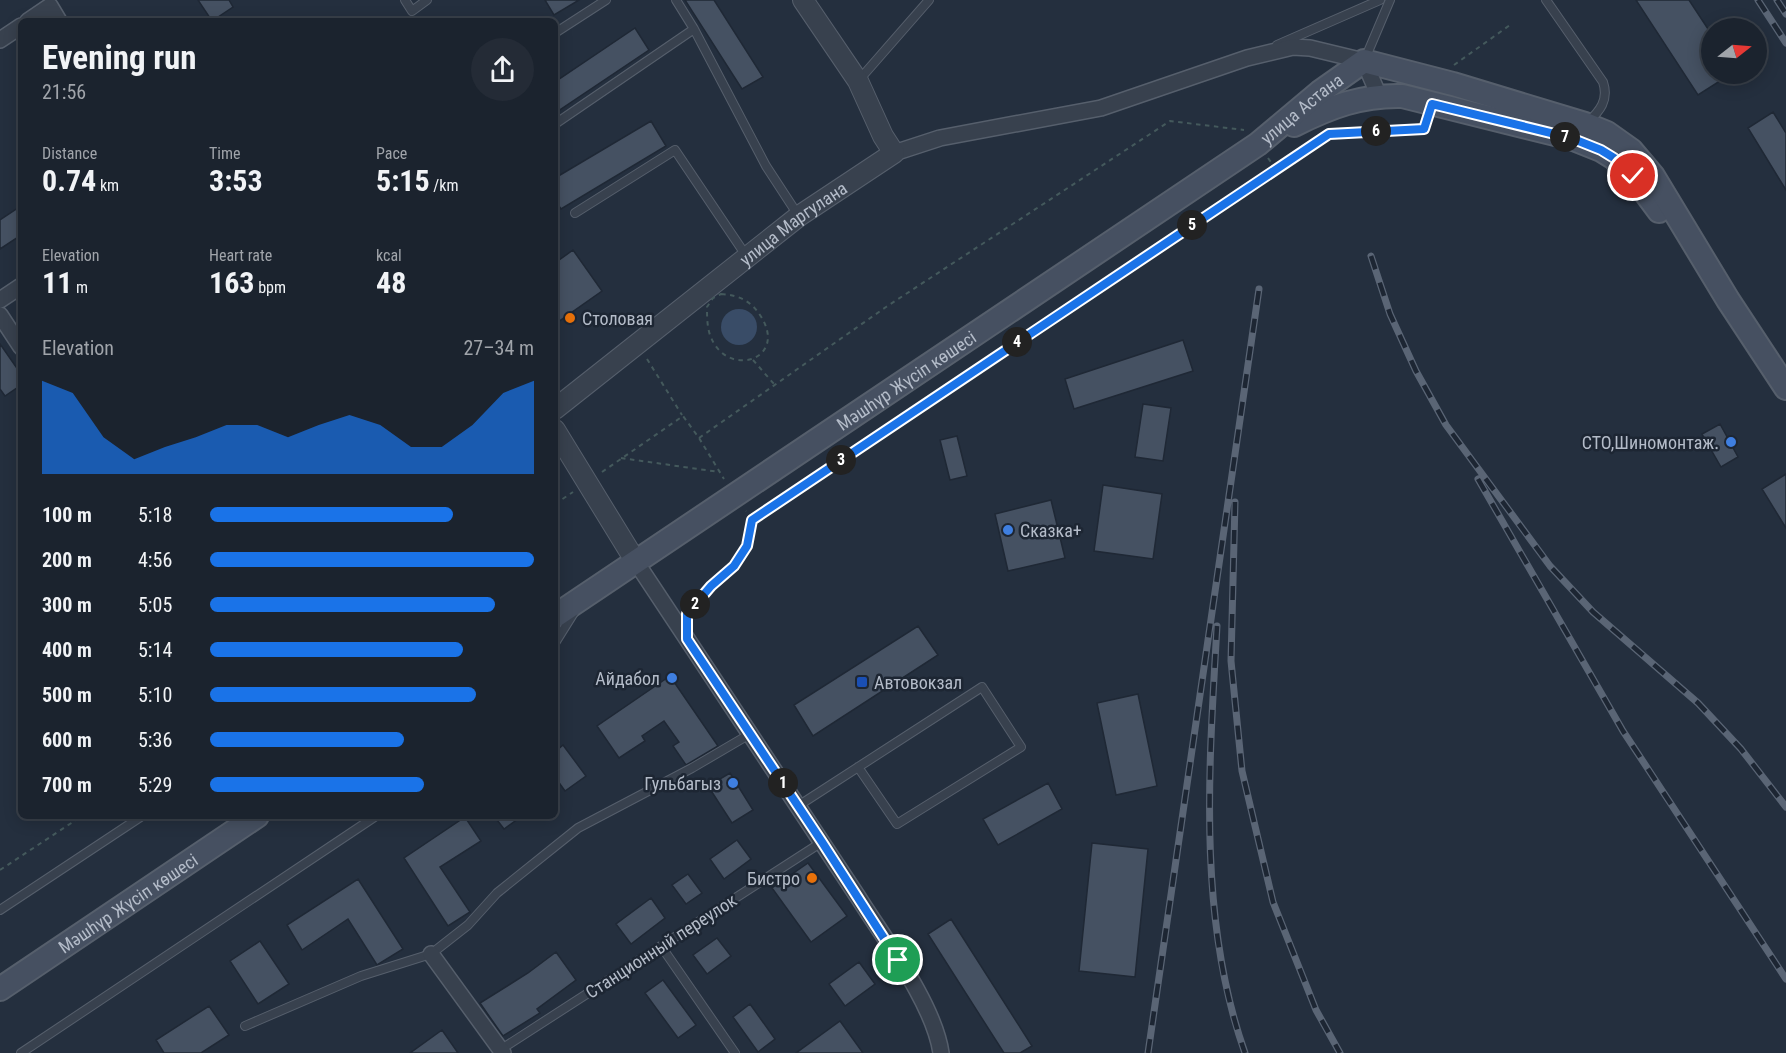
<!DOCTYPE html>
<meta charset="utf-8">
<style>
body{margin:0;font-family:"Roboto Condensed",sans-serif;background:#242b36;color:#f1f3f6;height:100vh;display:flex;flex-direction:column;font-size:22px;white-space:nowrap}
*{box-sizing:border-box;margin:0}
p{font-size:20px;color:#a0a4aa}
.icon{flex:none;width:33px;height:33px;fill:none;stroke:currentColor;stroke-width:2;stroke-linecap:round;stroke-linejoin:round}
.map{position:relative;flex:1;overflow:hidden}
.sheet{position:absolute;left:18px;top:18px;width:540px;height:801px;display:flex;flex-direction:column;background:#1b232e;border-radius:9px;box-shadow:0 3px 15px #0003,0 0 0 2px #39404a}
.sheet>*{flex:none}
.needle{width:39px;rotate:73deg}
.fabs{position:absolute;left:1701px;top:18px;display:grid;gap:12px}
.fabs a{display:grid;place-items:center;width:66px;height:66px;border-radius:50%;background:#1b232e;box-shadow:0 3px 15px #0003,0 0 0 2px #39404a;font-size:30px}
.pin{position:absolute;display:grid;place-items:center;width:51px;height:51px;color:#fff;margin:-26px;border:3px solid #fff;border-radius:50%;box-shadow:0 2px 6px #0007}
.km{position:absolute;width:30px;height:30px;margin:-15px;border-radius:50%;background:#222;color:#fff;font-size:16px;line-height:30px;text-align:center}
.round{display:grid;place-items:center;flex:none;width:63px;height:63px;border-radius:32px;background:#242b36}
.summary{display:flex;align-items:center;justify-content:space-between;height:102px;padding:0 24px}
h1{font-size:33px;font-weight:700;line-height:45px}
.metrics{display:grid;grid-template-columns:repeat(3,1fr);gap:9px;height:102px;padding:6px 24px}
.metrics div{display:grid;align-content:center}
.metrics b{font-size:30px;font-weight:700}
.metrics small{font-size:16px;font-weight:400}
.metrics p{font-size:16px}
.chart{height:168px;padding:12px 24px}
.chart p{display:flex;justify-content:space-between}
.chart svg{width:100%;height:108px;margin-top:6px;fill:#1a73e8;opacity:.7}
ul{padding:0 24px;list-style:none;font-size:20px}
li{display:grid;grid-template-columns:96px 72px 1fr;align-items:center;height:45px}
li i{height:15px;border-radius:8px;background:#1a73e8}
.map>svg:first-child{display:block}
.water{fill:#394c67}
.building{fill:#455162;stroke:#1f2835;stroke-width:1.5}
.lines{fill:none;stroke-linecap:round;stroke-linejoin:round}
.service-casing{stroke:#565f6c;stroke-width:10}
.minor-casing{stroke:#565f6c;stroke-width:18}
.tertiary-casing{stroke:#565f6c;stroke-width:22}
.secondary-casing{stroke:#565f6c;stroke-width:26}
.path{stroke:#44595c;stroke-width:2;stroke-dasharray:4.5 4.5;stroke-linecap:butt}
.service{stroke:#38414e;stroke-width:8}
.minor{stroke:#38414e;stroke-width:15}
.tertiary{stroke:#38414e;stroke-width:20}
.secondary{stroke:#465061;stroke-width:22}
.rail-casing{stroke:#5a6575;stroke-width:7}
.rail{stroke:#1d2633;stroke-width:4.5;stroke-dasharray:14;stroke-linecap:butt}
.route-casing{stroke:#fff;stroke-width:12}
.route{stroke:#1a73e8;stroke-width:8}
.food-dot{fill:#e8710a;stroke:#1d2633;stroke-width:2}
.shop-dot{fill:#3f7fe0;stroke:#1d2633;stroke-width:2}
.transit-dot{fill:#1a4fb4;stroke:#1d2633;stroke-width:2}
.labels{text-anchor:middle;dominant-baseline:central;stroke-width:5;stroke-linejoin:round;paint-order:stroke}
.street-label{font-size:18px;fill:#b4bcc9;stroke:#1d2633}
.poi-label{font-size:18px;fill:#b4bcc9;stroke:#1d2633;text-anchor:end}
</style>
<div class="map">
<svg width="1786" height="1053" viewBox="0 0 1786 1053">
<rect width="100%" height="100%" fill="#242f3e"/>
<path class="water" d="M721 327a18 18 0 1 1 36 0a18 18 0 1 1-36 0Z"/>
<path class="building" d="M 198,0 L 229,0 L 233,7 L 212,21 Z
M 545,0 L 579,0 L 554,15 Z
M 685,0 L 714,0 L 763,77 L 742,89 Z
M 1636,0 L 1689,0 L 1712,35 L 1712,74 L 1731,74 L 1698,95 Z
M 635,28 L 649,50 L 555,113 L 555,82 Z
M 1773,112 L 1786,133 L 1786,190 L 1748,128 Z
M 651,121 L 666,146 L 561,209 L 555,200 L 555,178 Z
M 21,206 L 21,235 L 0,249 L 0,220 Z
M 573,250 L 602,291 L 555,324 L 555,263 Z
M 1183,340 L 1193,371 L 1074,409 L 1065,379 Z
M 0,344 L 21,374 L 21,385 L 5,396 L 0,389 Z
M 1143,404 L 1171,408 L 1163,461 L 1135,457 Z
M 1720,424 L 1738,457 L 1721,467 L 1702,434 Z
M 957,436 L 967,476 L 950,480 L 940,440 Z
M 1786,474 L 1786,528 L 1762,489 Z
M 1103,485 L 1162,494 L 1153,559 L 1094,551 Z
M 1051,500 L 1065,558 L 1008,571 L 995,514 Z
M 918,626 L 938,655 L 813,736 L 794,705 Z
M 670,676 L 718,746 L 686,765 L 673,746 L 679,742 L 664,721 L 642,736 L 645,741 L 619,758 L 597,726 Z
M 1138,694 L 1157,786 L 1116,795 L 1097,703 Z
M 563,745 L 586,776 L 565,791 L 555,777 L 555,752 Z
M 730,773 L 753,810 L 732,823 L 708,786 Z
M 1048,783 L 1062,809 L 998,845 L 983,819 Z
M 494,816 L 522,816 L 504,829 Z
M 465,817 L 481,841 L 440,867 L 470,912 L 448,926 L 404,858 Z
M 737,840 L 751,859 L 724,879 L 710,859 Z
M 1092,843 L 1148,849 L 1135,977 L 1079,971 Z
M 808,863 L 847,916 L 811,942 L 772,888 Z
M 688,874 L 702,893 L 686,904 L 672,885 Z
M 358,879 L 403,949 L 377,965 L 348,919 L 302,950 L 287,925 Z
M 651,898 L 665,918 L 631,944 L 616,924 Z
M 951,919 L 1032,1046 L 1020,1053 L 1004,1053 L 928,934 Z
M 717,938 L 731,956 L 707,974 L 693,955 Z
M 260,941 L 289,984 L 258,1004 L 230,961 Z
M 556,952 L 576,980 L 537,1009 L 540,1013 L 503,1036 L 480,1003 L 528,973 Z
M 859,962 L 875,984 L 845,1006 L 829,984 Z
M 663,980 L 696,1025 L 678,1038 L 645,993 Z
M 750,1004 L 775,1039 L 758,1052 L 733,1017 Z
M 209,1006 L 229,1035 L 201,1053 L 164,1053 L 156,1040 Z
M 840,1021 L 863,1053 L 796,1053 Z
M 442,1030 L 458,1053 L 410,1053 Z"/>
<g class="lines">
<g class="service-casing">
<path id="service" d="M 405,0 L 412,11 L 427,0
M 676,0 L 694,29 L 766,166 L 798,215
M 1546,0 L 1603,82 C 1609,100 1600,111 1587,123
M 555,33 L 606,0
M 1277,45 L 1380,0
M 1365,59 L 1390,0
M 859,80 L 929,0
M 555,124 L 694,29
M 575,213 L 675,150 L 747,257
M 555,643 L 575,611
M 798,806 L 982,687 L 1021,747 L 897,824 L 858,767
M 0,910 L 142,816
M 661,946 L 735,1053
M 245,1026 L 361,976 L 431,954 L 468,925 L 497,893 L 578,828 L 692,768 L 750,734
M 500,1050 L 822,842
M 21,1053 L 376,816"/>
</g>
<g class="minor-casing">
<path id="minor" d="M 28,21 L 50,6 L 59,21
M 0,40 L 21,26
M 894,153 L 940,138 L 1101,108 L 1247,58 L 1293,47 L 1310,48 L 1364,61 L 1379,96
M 0,300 L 21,286
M 0,315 L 21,347
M 636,562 C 710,674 785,785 858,897 C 885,940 934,1004 941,1053
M 431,954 L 503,1053"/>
</g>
<g class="tertiary-casing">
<g id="tertiary">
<path id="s1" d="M 555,409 L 799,216 L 894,153 L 883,136 L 858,81 L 803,0"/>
<path d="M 555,430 L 636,562"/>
</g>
</g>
<g class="secondary-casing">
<g id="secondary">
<path d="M 1294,125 C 1330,107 1361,95 1402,96 L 1571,138 L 1601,150 L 1614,158 L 1633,176 L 1659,211"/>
<path id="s2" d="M 555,616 L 1258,144 L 1320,92 L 1364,61 L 1453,84 L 1585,124 L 1607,133 L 1631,150 L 1653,176 L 1728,300 L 1786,388"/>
<path id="s3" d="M 0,989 L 257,816"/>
</g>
</g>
<path class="path" d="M 1454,65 L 1510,25
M 1268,158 L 1275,168
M 721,294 C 738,295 750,300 760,315 C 790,360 726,380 710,335 C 707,326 707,316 707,307 L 713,298 Z
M 647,359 L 682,415
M 753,360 L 774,384
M 699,438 L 886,307 L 1170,121 L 1244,130
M 621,458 L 719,472
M 602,472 L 683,416 L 699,438 L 724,479
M 555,504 L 573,492
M 752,520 L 1329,134 L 1424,129 L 1427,120
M 688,612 L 711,586 L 734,566 L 747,546 L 752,520 L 746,511
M 0,870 L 82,816"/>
<use href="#service" class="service"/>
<use href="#minor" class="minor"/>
<use href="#tertiary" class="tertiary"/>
<use href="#secondary" class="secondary"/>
<g class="rail-casing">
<path id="rail" d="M 1758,0 L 1786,43
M 1777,0 L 1786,14
M 1371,256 L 1390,314 L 1416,371 L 1446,425 L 1550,566 L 1593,612 L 1698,703 L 1741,749 L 1786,807
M 1478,479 L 1623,731 L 1786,979
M 1235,502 L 1231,661 L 1242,771 L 1273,902 L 1316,1010 L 1340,1053
M 1217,626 C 1209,766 1197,918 1245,1053
M 1148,1053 L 1259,289"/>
</g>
<use href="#rail" class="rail"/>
</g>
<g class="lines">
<g class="route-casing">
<path id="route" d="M 898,960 L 822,842 L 687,639 L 687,614 L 711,586 L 734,566 L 747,546 L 752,520 L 1329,134 L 1424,129 L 1432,104 L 1571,138 L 1601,150 L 1614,158 L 1633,176"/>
</g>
<use href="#route" class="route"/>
</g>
<g class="food-dot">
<circle cx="570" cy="318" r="6"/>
<circle cx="812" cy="878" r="6"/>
</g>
<g class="shop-dot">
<circle cx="1731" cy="442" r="6"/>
<circle cx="1008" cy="530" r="6"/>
<circle cx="672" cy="678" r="6"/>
<circle cx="733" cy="783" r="6"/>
</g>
<rect class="transit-dot" x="856" y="676" width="12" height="12" rx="3"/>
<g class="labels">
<g class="street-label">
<text stroke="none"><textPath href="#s2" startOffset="903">улица Астана</textPath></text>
<text stroke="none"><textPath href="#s1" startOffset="302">улица Маргулана</textPath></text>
<text stroke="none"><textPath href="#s2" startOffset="423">Мәшһүр Жүсіп көшесі</textPath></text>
<text stroke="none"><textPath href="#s3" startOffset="154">Мәшһүр Жүсіп көшесі</textPath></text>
<text transform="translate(661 946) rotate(-33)">Станционный переулок</text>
</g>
<g class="poi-label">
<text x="582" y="318" text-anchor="start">Столовая</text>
<text x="1719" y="442">СТО,Шиномонтаж.</text>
<text x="1020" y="530" text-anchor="start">Сказка+</text>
<text x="660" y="678">Айдабол</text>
<text x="874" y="682" text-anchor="start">Автовокзал</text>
<text x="721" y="783">Гульбагыз</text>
<text x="800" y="878">Бистро</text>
</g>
</g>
</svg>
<div class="fabs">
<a><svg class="needle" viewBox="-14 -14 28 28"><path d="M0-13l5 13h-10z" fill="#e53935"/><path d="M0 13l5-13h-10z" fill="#a0a4aa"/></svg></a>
</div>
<div class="pin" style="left:898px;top:960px;background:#1e9e55"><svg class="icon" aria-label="arrive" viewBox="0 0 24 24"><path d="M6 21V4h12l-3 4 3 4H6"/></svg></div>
<div class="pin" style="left:1633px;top:176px;background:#d93025"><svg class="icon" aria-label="check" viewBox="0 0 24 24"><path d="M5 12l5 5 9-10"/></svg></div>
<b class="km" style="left:783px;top:783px">1</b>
<b class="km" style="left:695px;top:604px">2</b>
<b class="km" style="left:841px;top:460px">3</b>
<b class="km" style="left:1017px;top:342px">4</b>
<b class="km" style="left:1192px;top:225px">5</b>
<b class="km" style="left:1376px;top:131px">6</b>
<b class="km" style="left:1565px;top:137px">7</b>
<section class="sheet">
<div class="summary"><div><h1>Evening run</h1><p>21:56</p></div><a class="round"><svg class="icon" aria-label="share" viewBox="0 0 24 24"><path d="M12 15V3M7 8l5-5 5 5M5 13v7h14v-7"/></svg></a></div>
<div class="metrics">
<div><p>Distance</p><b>0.74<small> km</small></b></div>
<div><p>Time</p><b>3:53</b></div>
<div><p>Pace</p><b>5:15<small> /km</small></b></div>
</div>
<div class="metrics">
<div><p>Elevation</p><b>11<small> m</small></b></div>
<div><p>Heart rate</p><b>163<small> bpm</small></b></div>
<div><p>kcal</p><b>48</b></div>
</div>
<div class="chart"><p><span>Elevation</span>27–34 m</p>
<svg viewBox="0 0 160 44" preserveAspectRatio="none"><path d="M0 44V6L10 11L20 29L30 38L40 33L50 29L60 24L70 24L80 29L90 24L100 20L110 24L120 33L130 33L140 24L150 11L160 6V44z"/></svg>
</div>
<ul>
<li><b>100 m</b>5:18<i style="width:75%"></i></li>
<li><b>200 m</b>4:56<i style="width:100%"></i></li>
<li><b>300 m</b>5:05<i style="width:88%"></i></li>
<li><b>400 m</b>5:14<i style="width:78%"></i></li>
<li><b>500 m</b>5:10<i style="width:82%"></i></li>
<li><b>600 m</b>5:36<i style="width:60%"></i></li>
<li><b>700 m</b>5:29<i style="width:66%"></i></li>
</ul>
</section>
</div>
